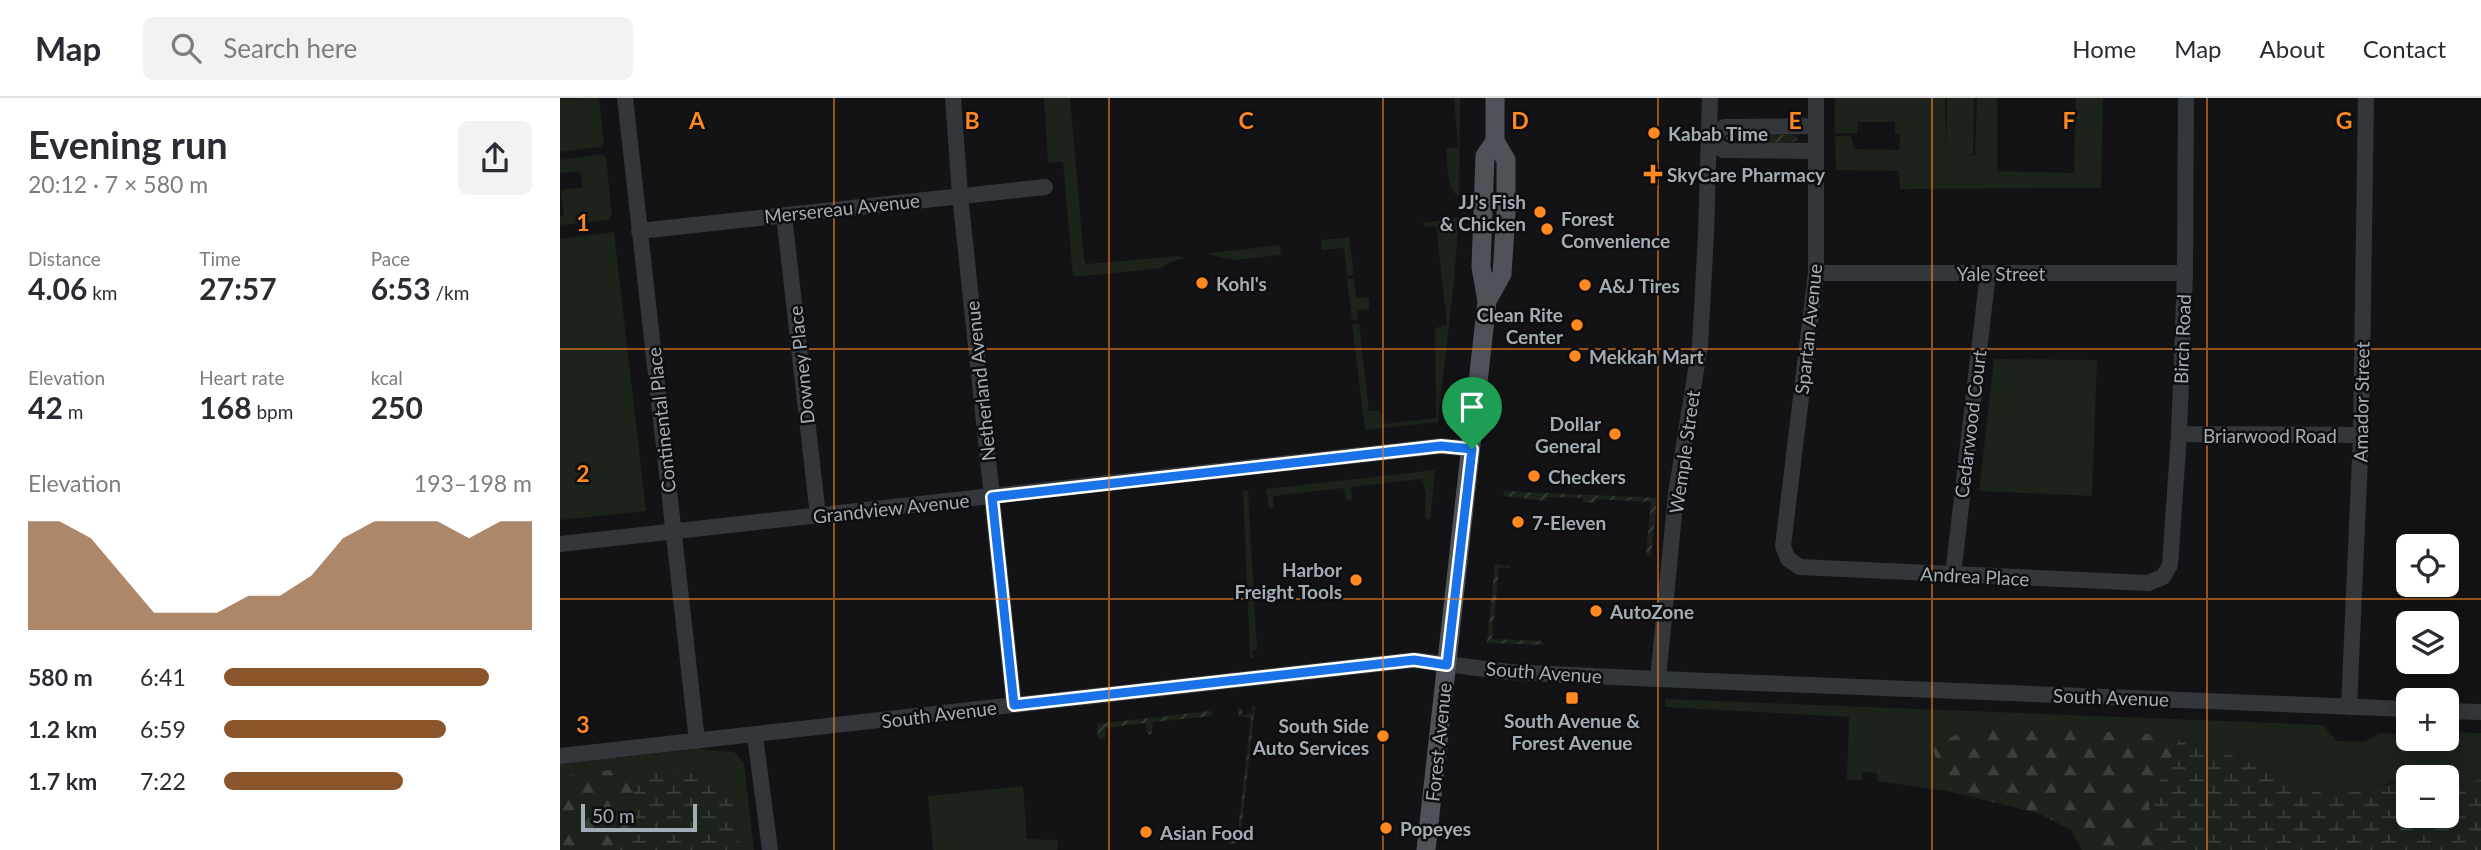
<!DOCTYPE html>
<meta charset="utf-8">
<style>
body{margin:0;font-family:Lato,sans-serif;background:#f2f2f3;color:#2b2b33;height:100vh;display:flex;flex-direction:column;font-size:26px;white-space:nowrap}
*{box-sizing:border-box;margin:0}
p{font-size:23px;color:#7c7c81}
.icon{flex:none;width:38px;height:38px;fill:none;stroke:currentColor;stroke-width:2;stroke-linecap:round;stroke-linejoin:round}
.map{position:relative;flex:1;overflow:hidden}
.drawer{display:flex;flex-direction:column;background:#fff;width:560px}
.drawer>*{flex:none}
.fabs{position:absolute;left:1836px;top:436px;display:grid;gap:14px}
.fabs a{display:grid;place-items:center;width:63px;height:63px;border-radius:10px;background:#fff;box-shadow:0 4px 18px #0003;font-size:35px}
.scale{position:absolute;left:21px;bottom:18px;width:116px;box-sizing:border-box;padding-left:7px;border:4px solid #a3adb6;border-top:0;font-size:19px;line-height:24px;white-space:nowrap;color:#a3adb6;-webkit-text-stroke:5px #0e0e10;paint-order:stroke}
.pin{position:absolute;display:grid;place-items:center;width:60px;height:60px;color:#fff;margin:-72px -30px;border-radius:50% 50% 50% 0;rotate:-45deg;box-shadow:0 0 7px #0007}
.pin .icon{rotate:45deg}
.round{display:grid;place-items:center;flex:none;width:74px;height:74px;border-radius:10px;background:#f2f2f3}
.head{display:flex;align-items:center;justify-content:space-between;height:119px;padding:0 28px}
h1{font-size:38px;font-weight:700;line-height:52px}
.stats{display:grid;grid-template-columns:repeat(3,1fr);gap:10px;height:119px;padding:7px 28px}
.stats div{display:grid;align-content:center}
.stats b{font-size:30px;font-weight:700}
.stats small{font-size:19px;font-weight:400}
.stats p{font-size:19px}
.chart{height:196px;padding:14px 28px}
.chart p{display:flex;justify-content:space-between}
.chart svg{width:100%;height:126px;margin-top:7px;fill:#8a552a;opacity:.7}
ul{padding:0 28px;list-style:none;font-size:23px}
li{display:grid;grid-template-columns:112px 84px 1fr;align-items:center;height:52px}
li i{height:18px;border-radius:9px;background:#8a552a}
header{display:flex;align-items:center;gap:42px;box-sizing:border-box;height:98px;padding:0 35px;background:#fff;border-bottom:2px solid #e1e1e2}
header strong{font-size:33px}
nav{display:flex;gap:38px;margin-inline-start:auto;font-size:24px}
.search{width:490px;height:63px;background:#f2f2f3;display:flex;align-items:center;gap:18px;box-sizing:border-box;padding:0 24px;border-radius:10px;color:#7c7c81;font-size:26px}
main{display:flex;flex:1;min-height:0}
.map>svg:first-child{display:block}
.green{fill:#1b231b}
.forest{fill:url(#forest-firs)}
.wetland{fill:url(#wetland-marsh)}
.garden{fill:url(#garden-furrows)}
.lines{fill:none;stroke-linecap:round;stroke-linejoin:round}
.minor{stroke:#33363a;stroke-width:16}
.major{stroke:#4f5359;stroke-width:19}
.route-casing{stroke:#fff;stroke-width:14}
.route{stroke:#1a73e8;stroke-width:9}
.grid{fill:none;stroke:#ff8820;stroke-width:2;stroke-opacity:0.55}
.poi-dot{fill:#ff8820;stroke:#0e0e10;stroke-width:2.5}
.labels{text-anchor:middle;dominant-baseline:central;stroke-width:5;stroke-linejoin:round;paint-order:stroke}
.poi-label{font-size:19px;font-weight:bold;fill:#a3adb6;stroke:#0e0e10;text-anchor:start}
.street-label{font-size:19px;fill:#a3adb6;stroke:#0e0e10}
.grid-label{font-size:23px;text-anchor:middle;font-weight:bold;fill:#ff8820;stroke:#0e0e10;stroke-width:5;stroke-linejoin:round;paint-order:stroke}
</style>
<header>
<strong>Map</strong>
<div class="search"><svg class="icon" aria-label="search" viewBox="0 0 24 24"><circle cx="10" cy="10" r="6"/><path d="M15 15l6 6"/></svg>Search here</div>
<nav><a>Home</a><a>Map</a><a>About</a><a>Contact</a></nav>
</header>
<main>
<section class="drawer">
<div class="head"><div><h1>Evening run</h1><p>20:12 · 7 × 580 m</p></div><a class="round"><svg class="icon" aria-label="share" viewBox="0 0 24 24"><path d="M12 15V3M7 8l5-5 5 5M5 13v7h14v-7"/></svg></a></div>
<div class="stats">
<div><p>Distance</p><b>4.06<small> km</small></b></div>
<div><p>Time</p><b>27:57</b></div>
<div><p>Pace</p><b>6:53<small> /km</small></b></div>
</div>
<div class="stats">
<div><p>Elevation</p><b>42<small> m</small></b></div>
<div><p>Heart rate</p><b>168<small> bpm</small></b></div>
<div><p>kcal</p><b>250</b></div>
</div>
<div class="chart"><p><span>Elevation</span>193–198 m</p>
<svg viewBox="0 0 160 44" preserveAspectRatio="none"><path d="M0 44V6L10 6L20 12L30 25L40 38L50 38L60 38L70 32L80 32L90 25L100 12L110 6L120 6L130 6L140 12L150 6L160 6V44z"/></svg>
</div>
<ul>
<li><b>580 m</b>6:41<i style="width:86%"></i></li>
<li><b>1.2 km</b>6:59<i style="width:72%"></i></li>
<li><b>1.7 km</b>7:22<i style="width:58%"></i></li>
</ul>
</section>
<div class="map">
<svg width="1921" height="752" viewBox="0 0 1921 752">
<defs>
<pattern id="forest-firs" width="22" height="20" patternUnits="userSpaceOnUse" patternTransform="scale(1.75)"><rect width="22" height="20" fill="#1b231b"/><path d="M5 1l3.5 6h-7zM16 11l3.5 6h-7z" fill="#39403a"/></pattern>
<pattern id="wetland-marsh" width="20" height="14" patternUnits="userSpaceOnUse" patternTransform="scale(1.75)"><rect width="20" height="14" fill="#1b231b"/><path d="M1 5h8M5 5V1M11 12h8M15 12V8" fill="none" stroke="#39403a"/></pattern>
<pattern id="garden-furrows" width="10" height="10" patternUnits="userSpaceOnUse" patternTransform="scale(1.75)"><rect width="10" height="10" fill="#1b231b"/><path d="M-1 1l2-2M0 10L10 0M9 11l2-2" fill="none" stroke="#39403a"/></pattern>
</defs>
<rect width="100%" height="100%" fill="#131315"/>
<path class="green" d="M 39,0 L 44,44 L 40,49 L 0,54 L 0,1 Z
M 484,0 L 510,0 L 524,161 L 526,166 L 620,158 L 625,160 L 608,165 L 602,170 L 513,179 L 503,64 L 488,65 Z
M 894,0 L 900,0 L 899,98 C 886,92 888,67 886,53 L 887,50 L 898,49 Z
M 1275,0 L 1385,0 L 1386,57 L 1387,0 L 1414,0 L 1413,56 L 1402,56 L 1415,57 L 1417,0 L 1437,0 L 1437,73 L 1514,75 L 1516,0 L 1543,0 L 1541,90 L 1340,91 L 1339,73 L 1276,72 L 1275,38 L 1291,38 L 1294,51 L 1339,52 L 1340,36 L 1335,35 L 1335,24 L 1298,24 L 1297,35 L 1275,35 Z
M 42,56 L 46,60 L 52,117 L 49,122 L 0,127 L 0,118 L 4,117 L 1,92 L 22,89 L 20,73 L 0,75 L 0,62 Z
M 899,119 L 894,183 L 878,324 L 805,332 L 792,226 L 799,225 L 809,313 L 820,313 L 823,326 L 876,320 L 875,230 L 887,227 L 876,128 L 865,129 L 863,125 Z
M 54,134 L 86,413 L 0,422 L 0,141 Z
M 789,139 L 794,177 L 787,178 L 784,150 L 762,152 L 761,142 Z
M 720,147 L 721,157 L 674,162 L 650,157 L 651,155 Z
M 787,181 L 794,181 L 796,200 L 806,199 L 809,201 L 809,211 L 797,213 L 798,221 L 792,222 Z
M 1434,261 L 1537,262 L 1532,398 L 1419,393 Z
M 875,372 L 870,422 L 865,419 L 866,395 L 862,381 L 791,389 L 792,401 L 789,403 L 786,401 L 783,390 L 713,398 L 714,410 L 709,411 L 706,391 Z
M 683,393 L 688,393 L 697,551 L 693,552 L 693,560 L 690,560 Z
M 1105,601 L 1763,627 L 1777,643 L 1804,644 L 1820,635 L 1848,636 L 1848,640 L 1886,640 L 1887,637 L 1891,634 L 1921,635 L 1921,682 L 1904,684 L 1887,682 L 1886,679 L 1848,679 L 1810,692 L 1766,697 L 1721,677 L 1621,638 L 1372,649 L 1387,693 L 1317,683 L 1317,675 L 1303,674 L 1302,682 L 1287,682 L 1289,619 L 1105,609 Z
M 138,651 L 174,654 L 184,665 L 194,752 L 0,752 L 0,666 Z
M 463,688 L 467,741 L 498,742 L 497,752 L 373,752 L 368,698 Z"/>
<path class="forest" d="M 1418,626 L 1621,638 L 1589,708 L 1602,752 L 1522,752 L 1511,732 L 1478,715 L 1387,693 L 1372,649 Z
M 60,671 L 70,675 C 78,712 74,720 57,752 L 0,752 L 0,678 Z"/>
<path class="wetland" d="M 1621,638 L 1721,677 L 1766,697 L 1810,692 L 1848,681 L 1848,718 L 1886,718 L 1887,682 L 1904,684 L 1921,682 L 1921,752 L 1602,752 L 1589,708 Z
M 117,671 C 125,672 137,671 145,674 C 178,686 175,724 180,752 L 57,752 C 74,720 78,712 70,675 Z"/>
<path class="garden" d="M 1169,37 L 1232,37 L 1238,41 L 1233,44 L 1169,44 L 1165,40 Z
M 944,393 L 1097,400 L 1091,458 L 1086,457 L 1091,404 L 1036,401 L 1035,405 L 1023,404 L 1023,400 L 988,399 L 987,403 L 943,398 Z
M 935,466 L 952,469 L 939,470 L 932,541 L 981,543 L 984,547 L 927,545 Z
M 692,608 L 695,608 L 680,743 L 676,746 L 666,745 L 665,741 L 677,741 L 691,620 L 679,618 L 677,610 L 681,610 L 683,617 L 692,615 Z
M 651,613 L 652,618 L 593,624 L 591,637 L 587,635 L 585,625 L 545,630 L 545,641 L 541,642 L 538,639 L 537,626 Z"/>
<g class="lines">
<path class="minor" d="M 65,0 L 137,643
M 393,0 L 400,97 L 454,607
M 1256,0 L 1256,175 L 1223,448 L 1228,461 L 1240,469 L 1588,485 L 1603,479 L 1610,467 L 1619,336 L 1625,175 L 1626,0
M 1256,28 L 1164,29 L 1149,41 L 1163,52 L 1256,53
M 224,117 L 258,418
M 79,133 L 485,89
M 1256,175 L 1625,175
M 1619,336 L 1801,337
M 0,446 L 881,348 L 912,351
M 1393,477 L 1428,175
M 1098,581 L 1116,396 L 1140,247 L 1146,137 L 1150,0
M 1789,609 L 1801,337 L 1806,0
M 1886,613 L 1921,614
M 195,638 L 210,752
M 0,658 L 854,562 L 950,574 L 1098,581 L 1848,611"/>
<path class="major" d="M 927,203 L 942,176 L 946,114 L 946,62 L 935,43 L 935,0
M 866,752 L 927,203 L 921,169 L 925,58 L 935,43"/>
</g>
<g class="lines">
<g class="route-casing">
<path id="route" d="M 881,348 L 912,351 L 887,567 L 854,562 L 454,607 L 432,399 Z"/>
</g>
<use href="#route" class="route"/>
</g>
<path class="grid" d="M 274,0 L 274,752M 549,0 L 549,752M 823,0 L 823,752M 1098,0 L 1098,752M 1372,0 L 1372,752M 1647,0 L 1647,752M 0,251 L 1921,251M 0,501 L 1921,501"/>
<g class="poi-dot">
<circle cx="1094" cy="35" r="7"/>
<path d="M1089.5 65.5h7v7h7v7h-7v7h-7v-7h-7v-7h7z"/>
<circle cx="980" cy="114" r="7"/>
<circle cx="987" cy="131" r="7"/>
<circle cx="642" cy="185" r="7"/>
<circle cx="1025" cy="187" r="7"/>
<circle cx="1017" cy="227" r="7"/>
<circle cx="1015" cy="258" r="7"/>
<circle cx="1055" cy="336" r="7"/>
<circle cx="974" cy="378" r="7"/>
<circle cx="958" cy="424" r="7"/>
<circle cx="796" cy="482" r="7"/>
<circle cx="1036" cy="513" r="7"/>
<rect x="1005" y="593" width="14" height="14" rx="3.5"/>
<circle cx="823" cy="638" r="7"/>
<circle cx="826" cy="730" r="7"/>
<circle cx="586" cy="734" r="7"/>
</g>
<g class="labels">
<g class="poi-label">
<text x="1108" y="35">Kabab Time</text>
<text x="1107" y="76">SkyCare Pharmacy</text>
<text x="966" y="103" text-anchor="end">JJ's Fish<tspan x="966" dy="22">&amp; Chicken</tspan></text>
<text x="1001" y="120">Forest<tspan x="1001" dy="22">Convenience</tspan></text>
<text x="656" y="185">Kohl's</text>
<text x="1039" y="187">A&amp;J Tires</text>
<text x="1003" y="216" text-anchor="end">Clean Rite<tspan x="1003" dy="22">Center</tspan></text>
<text x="1029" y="258">Mekkah Mart</text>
<text x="1041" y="325" text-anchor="end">Dollar<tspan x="1041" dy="22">General</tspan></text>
<text x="988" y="378">Checkers</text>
<text x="972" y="424">7-Eleven</text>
<text x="782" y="471" text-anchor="end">Harbor<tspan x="782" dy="22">Freight Tools</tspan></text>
<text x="1050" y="513">AutoZone</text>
<text x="1012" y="622" text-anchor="middle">South Avenue &amp;<tspan x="1012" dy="22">Forest Avenue</tspan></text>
<text x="809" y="627" text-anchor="end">South Side<tspan x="809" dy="22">Auto Services</tspan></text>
<text x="840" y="730">Popeyes</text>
<text x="600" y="734">Asian Food</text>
</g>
<g class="street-label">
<text transform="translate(282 110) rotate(-6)">Mersereau Avenue</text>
<text x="1441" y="175">Yale Street</text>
<text transform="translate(1248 231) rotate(-84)">Spartan Avenue</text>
<text transform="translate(1622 241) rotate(-88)">Birch Road</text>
<text transform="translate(241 267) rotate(-96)">Downey Place</text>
<text transform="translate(420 283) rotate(-96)">Netherland Avenue</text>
<text transform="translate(1801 304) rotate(-89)">Amador Street</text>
<text transform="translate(101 322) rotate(-96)">Continental Place</text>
<text transform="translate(1410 326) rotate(-83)">Cedarwood Court</text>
<text x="1710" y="337">Briarwood Road</text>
<text transform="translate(1124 354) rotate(-82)">Wemple Street</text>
<text transform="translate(331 410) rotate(-6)">Grandview Avenue</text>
<text transform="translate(1415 478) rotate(3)">Andrea Place</text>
<text transform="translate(984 574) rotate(4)">South Avenue</text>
<text transform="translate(1551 599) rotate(2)">South Avenue</text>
<text transform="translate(379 616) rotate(-7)">South Avenue</text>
<text transform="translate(878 644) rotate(-84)">Forest Avenue</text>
</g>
</g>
<g class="grid-label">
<text x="137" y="31">A</text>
<text x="412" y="31">B</text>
<text x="686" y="31">C</text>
<text x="960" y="31">D</text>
<text x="1235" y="31">E</text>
<text x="1509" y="31">F</text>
<text x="1784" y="31">G</text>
<text x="23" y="133">1</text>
<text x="23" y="384">2</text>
<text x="23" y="635">3</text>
</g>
</svg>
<div class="fabs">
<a><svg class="icon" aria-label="locate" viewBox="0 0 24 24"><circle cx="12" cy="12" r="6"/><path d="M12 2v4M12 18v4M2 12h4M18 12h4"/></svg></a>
<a><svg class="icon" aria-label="layers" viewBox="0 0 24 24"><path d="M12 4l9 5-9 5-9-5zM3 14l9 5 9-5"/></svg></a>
<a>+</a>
<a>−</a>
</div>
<div class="scale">50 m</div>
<div class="pin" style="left:912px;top:351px;background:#1e9e55"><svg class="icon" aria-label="arrive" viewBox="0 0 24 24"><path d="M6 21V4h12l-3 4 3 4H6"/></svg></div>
</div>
</main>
